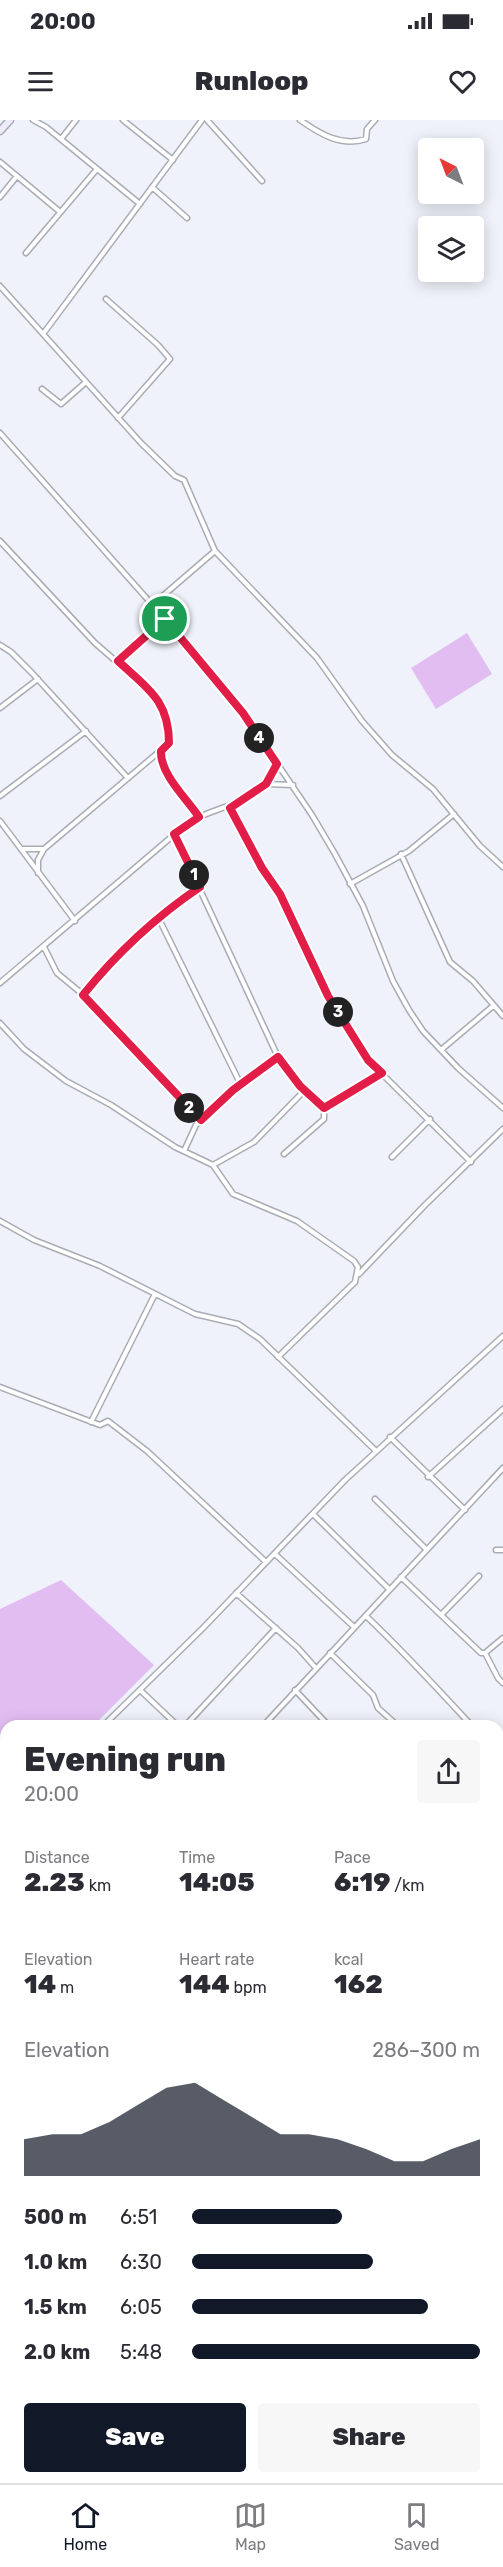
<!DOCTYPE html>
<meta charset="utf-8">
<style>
body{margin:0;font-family:Rubik,sans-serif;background:#f7f7f7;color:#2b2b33;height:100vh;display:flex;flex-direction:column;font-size:22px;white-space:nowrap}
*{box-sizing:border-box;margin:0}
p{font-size:20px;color:#7c7c81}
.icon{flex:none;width:33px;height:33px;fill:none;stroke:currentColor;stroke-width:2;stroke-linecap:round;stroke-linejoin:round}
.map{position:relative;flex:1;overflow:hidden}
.drawer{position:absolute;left:0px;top:1600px;width:504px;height:764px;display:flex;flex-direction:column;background:#fff;border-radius:18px 18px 0 0;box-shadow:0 3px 15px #0003}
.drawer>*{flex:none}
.needle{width:39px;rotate:318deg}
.tools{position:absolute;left:418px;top:18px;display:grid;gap:12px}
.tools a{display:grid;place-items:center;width:66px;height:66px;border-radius:6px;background:#fff;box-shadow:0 3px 15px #0003;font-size:30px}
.pin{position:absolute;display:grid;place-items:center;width:51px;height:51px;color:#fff;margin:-26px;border:3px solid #fff;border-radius:50%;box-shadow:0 2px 6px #0007}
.km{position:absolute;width:30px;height:30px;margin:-15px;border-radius:50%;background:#222;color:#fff;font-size:16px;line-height:30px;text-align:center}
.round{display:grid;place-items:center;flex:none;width:63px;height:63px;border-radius:6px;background:#f7f7f7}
.headline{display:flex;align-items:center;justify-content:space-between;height:102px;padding:0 24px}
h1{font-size:33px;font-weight:800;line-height:45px}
.metrics{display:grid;grid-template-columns:repeat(3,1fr);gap:9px;height:102px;padding:6px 24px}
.metrics div{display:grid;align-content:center}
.metrics b{font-size:26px;font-weight:800}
.metrics small{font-size:16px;font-weight:400}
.metrics p{font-size:16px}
.chart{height:168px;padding:12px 24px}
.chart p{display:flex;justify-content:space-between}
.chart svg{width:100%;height:108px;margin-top:6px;fill:#111827;opacity:.7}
.button{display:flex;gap:12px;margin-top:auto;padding:12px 24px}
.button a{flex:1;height:69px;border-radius:6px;background:#111827;color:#fff;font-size:24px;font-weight:800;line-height:69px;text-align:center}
.button a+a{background:#f7f7f7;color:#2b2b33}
ul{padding:0 24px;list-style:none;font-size:20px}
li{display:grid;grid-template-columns:96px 72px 1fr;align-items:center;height:45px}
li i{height:15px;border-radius:8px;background:#111827}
.status{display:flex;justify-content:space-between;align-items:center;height:42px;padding:0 30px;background:#fff;direction:ltr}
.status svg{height:16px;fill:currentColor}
header{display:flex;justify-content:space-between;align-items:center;height:78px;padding:0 24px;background:#fff;font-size:27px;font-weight:800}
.tabs{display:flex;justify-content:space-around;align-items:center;height:84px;border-top:2px solid #e1e1e2;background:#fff;font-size:16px;color:#7c7c81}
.tabs a{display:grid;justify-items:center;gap:3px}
.tabs .current{color:#111827}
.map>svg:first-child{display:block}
.green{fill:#e2bdf2}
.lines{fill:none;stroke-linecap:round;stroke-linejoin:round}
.street-casing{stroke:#a9acb3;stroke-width:7}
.secondary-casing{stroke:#a9acb3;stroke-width:9}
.street{stroke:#fff;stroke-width:4}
.secondary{stroke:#eeebff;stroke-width:6}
.route-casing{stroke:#fff;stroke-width:12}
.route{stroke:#e11d48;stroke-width:8}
</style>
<div class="status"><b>20:00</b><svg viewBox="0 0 49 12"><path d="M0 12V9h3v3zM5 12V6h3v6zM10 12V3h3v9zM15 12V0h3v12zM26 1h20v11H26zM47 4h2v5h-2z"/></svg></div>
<header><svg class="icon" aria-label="menu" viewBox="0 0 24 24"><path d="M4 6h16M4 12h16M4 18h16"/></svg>Runloop<svg class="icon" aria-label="heart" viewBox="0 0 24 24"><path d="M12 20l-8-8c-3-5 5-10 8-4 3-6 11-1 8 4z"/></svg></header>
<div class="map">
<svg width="503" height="2363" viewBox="0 0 503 2363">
<rect width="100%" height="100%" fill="#eff2fa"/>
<path class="green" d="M 467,513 L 492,554 L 436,589 L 411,548 Z
M 61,1460 L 154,1545 L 93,1606 L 6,1606 L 6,1694 L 0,1700 L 0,1489 Z"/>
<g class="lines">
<g class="street-casing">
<path id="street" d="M 33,0 L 46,7 L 140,84
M 123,0 L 173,40
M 207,0 L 262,61
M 300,0 C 320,14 341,27 366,19 L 367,9 L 375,0
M 61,19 L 76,0
M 0,42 L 59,91
M 152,67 L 187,98
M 0,77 L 17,56
M 26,133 L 97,49
M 0,166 L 141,323 L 175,356 L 184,360 L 215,431 L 317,538 L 362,601 L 392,635 L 433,669 L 480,726 L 503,747
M 106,179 L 158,225 L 170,239 L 118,298
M 43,214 L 202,0
M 42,269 L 61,284 L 86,262
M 0,313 L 165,499 L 243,593 L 312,695 L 335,734 L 363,786 L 393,861 L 409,890 L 423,911 L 458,948 L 503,988
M 0,421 L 95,523 L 156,576 L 165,591 L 169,604 L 169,623 L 161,631 C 160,654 186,678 199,697
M 151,486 L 215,431
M 0,525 L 11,532 L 32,553 L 127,657
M 118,541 L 165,499
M 0,588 L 38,559
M 266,664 L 293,665
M 0,676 L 86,611
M 230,688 L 262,748 L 280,774 L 318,860 L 368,940 L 471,1042
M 0,701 L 75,801
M 174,714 L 278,937 L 300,966 L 324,988 L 324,999 L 284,1034
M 21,729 L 43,729
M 401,734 L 450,842 L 473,861 L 503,896
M 38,753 L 38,740 L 44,729 L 160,631
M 350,764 L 409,731 L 454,694
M 159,799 L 241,965
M 44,827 L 57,853 L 80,872 L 201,1000
M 0,863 L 189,702 C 223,683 258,686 276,644
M 83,875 C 116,835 157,796 200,767
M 0,903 L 24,929 L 66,961 L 111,985 L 175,1027 L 213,1045 L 233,1074 L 297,1101 L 354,1141 L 358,1147 L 355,1162 L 278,1237
M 441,930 L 493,886
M 324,988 L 382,953
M 184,1031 L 196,1005 L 208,993 L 278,937
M 392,1037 L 430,999
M 213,1045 L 254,1022 L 304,971
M 0,1101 L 34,1120 L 100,1146 L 195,1194 L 238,1204 L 260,1219 L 375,1330
M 359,1154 L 424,1086 L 503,1009
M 0,1267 L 100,1305 L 108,1301 L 147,1331 L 266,1442
M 91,1302 L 155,1174
M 390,1317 L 465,1390
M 428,1357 L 503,1289
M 375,1379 L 426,1429
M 313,1394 L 389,1469
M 496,1430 L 503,1430
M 275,1434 L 354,1507
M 401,1457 L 481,1533 L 485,1533 L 498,1558 L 503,1563
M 236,1473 L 298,1528 L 315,1547
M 441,1495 L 479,1456
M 366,1496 C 403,1531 437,1568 472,1606
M 330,1533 L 373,1575 L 378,1588 L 398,1606
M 485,1533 L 503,1518
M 140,1570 L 178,1606
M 295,1570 L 329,1606
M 103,1606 L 203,1508 L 345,1360 L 503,1216
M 185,1606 L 276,1508
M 263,1606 L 503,1348
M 498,1631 L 503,1635
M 498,1709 L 503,1713
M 498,1742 L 503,1742
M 0,1780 L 6,1775
M 0,1807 L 6,1813
M 498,1819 L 503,1819
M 0,1882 L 6,1887
M 0,1970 L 6,1964
M 498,2028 L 503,2027
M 0,2032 L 6,2038
M 0,2108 L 6,2114
M 0,2156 L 6,2161
M 0,2191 L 6,2196
M 498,2218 L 503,2231
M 0,2270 L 6,2263
M 498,2272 L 503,2267
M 498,2345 L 503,2343
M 44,2358 L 44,2363
M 100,2358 L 100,2363
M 232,2358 L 234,2363
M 286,2358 L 288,2363
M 403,2358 L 406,2363
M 339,2363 L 348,2358
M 464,2363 L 474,2358"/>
</g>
<g class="secondary-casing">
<path id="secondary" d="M 0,11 L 10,0"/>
</g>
<use href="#street" class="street"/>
<use href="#secondary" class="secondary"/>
</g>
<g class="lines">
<g class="route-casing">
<path id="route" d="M 165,499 L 243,593 L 277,644 L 266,664 L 230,688 L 262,748 L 280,774 L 328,876 L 368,940 L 382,953 L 324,988 L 300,966 L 278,937 L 233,970 L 201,1000 L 83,875 C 116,834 157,796 200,767 L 174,714 L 199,697 C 186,678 160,654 161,631 L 169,623 C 169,580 147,568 118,541 Z"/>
</g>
<use href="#route" class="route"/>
</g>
</svg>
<div class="tools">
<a><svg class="needle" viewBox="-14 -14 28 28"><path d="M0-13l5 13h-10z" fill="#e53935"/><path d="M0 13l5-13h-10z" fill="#7c7c81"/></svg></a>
<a><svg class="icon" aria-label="layers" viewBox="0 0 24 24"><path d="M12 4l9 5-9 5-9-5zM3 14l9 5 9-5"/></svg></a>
</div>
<div class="pin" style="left:165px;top:499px;background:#1e9e55"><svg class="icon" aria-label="arrive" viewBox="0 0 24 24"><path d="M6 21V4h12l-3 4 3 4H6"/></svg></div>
<b class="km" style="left:194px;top:755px">1</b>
<b class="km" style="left:189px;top:988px">2</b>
<b class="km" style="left:338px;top:892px">3</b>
<b class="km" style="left:259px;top:618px">4</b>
<section class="drawer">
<div class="headline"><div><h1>Evening run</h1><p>20:00</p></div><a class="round"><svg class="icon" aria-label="share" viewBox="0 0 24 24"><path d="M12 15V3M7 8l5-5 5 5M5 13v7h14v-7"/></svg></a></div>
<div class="metrics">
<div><p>Distance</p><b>2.23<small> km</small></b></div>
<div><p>Time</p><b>14:05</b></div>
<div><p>Pace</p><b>6:19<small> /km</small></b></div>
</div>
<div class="metrics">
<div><p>Elevation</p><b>14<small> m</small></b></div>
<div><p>Heart rate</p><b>144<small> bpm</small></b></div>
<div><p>kcal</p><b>162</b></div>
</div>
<div class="chart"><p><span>Elevation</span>286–300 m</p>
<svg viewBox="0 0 160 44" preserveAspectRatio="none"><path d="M0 44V29L10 27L20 27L30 22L40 15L50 8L60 6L70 13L80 20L90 27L100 27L110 29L120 33L130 38L140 38L150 33L160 29V44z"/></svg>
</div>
<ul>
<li><b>500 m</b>6:51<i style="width:52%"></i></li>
<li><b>1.0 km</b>6:30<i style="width:63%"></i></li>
<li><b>1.5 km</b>6:05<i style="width:82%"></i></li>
<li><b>2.0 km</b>5:48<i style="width:100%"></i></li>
</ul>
<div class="button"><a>Save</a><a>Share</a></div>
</section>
</div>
<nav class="tabs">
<a class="current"><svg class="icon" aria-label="home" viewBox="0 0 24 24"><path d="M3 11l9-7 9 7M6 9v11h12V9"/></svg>Home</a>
<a><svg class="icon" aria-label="map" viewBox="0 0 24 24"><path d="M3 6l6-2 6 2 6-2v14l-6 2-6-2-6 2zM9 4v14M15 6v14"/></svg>Map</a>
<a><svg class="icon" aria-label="saved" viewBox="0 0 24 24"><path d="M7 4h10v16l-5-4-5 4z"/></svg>Saved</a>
</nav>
